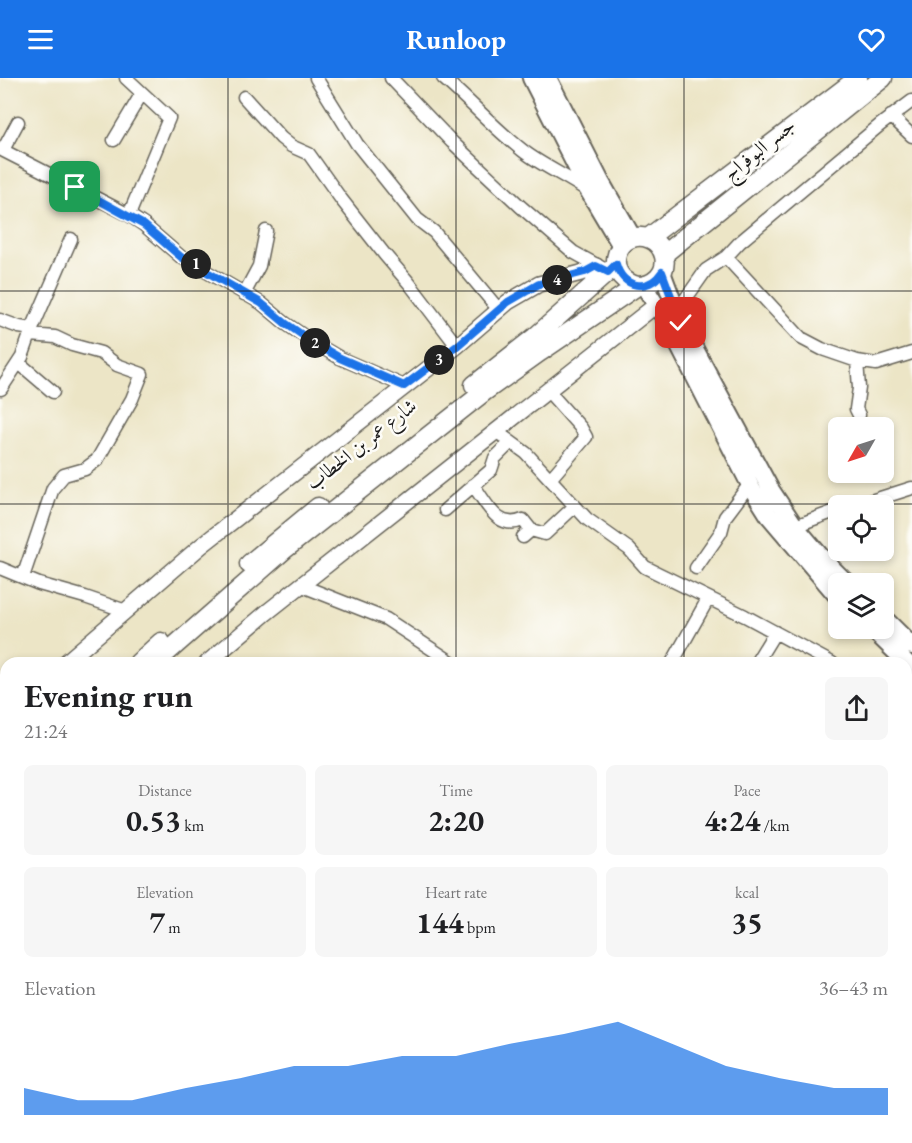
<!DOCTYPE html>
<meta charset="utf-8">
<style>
body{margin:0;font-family:"EB Garamond",Amiri,serif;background:#f6f6f6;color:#202124;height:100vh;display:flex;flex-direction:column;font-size:22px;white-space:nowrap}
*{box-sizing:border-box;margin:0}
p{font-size:20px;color:#757577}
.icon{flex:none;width:33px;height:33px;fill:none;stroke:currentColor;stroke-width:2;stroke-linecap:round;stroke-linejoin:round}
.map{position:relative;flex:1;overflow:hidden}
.sheet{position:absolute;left:0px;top:579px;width:912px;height:486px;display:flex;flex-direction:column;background:#fff;border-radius:18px 18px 0 0;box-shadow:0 3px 9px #0003}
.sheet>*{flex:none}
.needle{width:39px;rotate:231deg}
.controls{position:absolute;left:828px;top:339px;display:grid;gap:12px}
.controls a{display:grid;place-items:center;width:66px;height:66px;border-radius:9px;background:#fff;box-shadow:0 3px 9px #0003;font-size:30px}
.pin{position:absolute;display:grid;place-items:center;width:51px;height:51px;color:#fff;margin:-26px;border-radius:12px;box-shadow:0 3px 9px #0006}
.km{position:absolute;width:30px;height:30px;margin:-15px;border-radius:50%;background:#222;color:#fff;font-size:16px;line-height:30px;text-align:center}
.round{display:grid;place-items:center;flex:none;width:63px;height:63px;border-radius:9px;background:#f6f6f6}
.overview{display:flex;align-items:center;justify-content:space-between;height:102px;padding:0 24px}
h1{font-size:33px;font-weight:700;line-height:45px}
.figures{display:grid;grid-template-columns:repeat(3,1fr);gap:9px;height:102px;padding:6px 24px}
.figures div{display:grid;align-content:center;border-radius:9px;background:#f6f6f6;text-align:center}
.figures b{font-size:30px;font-weight:700}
.figures small{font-size:16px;font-weight:400}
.figures p{font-size:16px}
.chart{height:168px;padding:12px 24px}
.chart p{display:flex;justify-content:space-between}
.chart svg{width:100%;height:108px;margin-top:6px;fill:#1a73e8;opacity:.7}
header{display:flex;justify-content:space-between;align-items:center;height:78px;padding:0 24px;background:#1a73e8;color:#fff;font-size:27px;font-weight:700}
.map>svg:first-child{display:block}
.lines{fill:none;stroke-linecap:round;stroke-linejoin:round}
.minor-casing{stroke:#656258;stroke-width:15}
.tertiary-casing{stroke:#656258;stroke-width:18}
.secondary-casing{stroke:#656258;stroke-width:20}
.primary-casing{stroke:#656258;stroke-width:21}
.minor{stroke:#fff;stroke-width:12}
.tertiary{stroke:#fff;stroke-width:15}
.secondary{stroke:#fff;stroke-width:16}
.primary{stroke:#fff;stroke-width:18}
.route-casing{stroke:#fff;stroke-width:12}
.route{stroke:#1a73e8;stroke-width:8}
.grid{fill:none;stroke:#1c1c1c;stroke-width:1.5;stroke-opacity:0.55}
.labels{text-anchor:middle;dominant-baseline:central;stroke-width:5;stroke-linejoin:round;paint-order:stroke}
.street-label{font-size:20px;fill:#1c1c1c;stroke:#fdfcf7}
</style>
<header><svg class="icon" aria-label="menu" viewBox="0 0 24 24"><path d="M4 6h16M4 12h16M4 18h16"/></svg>Runloop<svg class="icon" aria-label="heart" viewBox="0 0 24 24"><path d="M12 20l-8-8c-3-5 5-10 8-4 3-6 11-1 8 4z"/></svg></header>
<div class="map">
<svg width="912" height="1065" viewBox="0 0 912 1065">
<rect width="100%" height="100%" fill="#fdfcf7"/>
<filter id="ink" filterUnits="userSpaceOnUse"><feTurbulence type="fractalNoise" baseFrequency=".0167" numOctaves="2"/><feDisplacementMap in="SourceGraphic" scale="12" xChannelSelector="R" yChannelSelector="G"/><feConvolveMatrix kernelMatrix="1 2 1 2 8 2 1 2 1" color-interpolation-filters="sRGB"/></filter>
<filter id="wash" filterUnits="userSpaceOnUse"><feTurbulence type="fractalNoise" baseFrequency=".008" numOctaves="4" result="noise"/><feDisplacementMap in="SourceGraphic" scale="24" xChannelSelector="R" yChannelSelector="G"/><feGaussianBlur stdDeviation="1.35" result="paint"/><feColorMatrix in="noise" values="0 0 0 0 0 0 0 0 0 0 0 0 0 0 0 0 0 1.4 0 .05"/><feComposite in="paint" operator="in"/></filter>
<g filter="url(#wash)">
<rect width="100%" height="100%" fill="#ece5c6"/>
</g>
<g filter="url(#ink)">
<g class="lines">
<g class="minor-casing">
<path id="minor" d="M 126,0 L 169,40 L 129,137
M 316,0 L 357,66 L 417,141 L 434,154 L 499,232
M 391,0 L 452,64 L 520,128 L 573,174 L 602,190
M 443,0 C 470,23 494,50 522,72 C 542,88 567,98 588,113
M 244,19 L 281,60 L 291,68 L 309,76 L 341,121 L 385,177 L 409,205 L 457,268
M 891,38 L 912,58
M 114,62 L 142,15
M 0,71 L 129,137 L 144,147 L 181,179 L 261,225 L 285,245 L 311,263 L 340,280 L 404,308
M 3,72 L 18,44
M 726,179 L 801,260 L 822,271 L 857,283 L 876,286 L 912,275
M 244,216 L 259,188 L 266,153
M 677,233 L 706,192 L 726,179 L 740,164 L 880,47 L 912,23
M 0,242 L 19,249 L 32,251
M 857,283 L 859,310 L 856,331 L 859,337
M 19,285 L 53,314
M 1,311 L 22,279 L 32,251 L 71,161
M 549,314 L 581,350 L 586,359 L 551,400
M 497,354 L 526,375 L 587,441 L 629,471 L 645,489 L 745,538 L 832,585
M 473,407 C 487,425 497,453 523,442 L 531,452
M 855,428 L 912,410
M 445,432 L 491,392 L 495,380 L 511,364
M 795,448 L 838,432
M 523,459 L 531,452 L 545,456 L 575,428
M 0,490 L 39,506 L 85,519 L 126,533
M 696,490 L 721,454 L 725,439 L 749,407
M 23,499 L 53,410 L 64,397 L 85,391 L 97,382 L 132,321 L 142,296 L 117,287 L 101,275 L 72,267 L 55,259 L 30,257
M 300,507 L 386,541 L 453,585
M 672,585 L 708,521
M 756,585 L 775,554
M 906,629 L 912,632
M 906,710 L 912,700
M 906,803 L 912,803
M 0,896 L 6,884
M 0,920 L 6,923
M 0,961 L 6,963
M 906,980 L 912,982
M 296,1059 L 311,1065
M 624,1059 L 632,1065
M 832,1059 L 841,1065
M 90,1064 L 91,1059"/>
</g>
<g class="tertiary-casing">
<path id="tertiary" d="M 65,585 L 201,468 L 457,268 L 508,224 L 539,206 L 585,194 L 596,188
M 207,585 L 266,535 L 656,227
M 0,643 L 6,638
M 0,779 L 6,773
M 906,818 L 912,818"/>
</g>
<g class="secondary-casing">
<path id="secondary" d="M 531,0 L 589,114 L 621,168
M 548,0 L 601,104 L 633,160
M 662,194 L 681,245 L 771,412 L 795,448 L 824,482 L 848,506
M 644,208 L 665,241 L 752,411 L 769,438 L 838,519
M 884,540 L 912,568
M 871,550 L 912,590"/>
</g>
<g class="primary-casing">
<path id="primary" d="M 648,160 L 858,0
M 664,176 L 883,0
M 474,307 L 535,259 L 616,187
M 249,486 L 318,429
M 138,585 L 161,564
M 155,585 L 284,472 L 484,314 L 540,274 L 637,208 C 653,208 668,196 664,178 C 662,171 657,164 650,161 C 618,148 599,197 637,208
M 0,707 L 6,702
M 0,725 L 6,720"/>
</g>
<use href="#minor" class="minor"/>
<use href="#tertiary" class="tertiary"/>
<use href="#secondary" class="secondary"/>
<use href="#primary" class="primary"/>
</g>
</g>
<g class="lines" filter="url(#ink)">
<g class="route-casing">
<path id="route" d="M 75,109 L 144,147 L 181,179 L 261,225 L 285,245 L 311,263 L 340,280 L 404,308 L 457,268 L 508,224 L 539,206 L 585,194 L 596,188 L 608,194 L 616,186 C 623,210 648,215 662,194 L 681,245"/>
</g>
<use href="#route" class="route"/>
</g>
<path class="grid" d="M 228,0 L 228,585M 456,0 L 456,585M 684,0 L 684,585M 0,213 L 912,213M 0,426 L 912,426M 0,639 L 6,639M 906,639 L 912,639M 0,852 L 6,852M 906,852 L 912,852M 228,1059 L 228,1065M 456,1059 L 456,1065M 684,1059 L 684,1065"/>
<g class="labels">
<g class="street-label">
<text transform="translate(759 71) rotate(-39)">جسر البوفراج</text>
<text transform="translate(361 366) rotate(-38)">شارع عمر بن الخطاب</text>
</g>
</g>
</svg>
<div class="controls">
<a><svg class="needle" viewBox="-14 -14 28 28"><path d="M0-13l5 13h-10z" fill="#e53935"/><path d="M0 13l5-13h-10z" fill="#757577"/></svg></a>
<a><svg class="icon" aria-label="locate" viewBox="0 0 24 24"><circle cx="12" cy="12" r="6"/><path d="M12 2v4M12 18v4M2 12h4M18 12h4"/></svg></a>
<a><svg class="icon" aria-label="layers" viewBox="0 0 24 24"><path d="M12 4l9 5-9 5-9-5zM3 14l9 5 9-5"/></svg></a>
</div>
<div class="pin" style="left:75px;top:109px;background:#1e9e55"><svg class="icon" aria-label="arrive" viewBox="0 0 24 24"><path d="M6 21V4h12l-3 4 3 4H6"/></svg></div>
<div class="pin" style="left:681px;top:245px;background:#d93025"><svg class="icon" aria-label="check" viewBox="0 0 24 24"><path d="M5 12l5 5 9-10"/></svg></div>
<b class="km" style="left:196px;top:186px">1</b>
<b class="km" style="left:315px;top:265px">2</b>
<b class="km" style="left:439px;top:282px">3</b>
<b class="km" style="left:557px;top:202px">4</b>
<section class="sheet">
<div class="overview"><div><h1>Evening run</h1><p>21:24</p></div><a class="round"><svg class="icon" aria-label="share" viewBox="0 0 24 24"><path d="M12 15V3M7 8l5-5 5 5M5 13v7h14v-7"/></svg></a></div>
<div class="figures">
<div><p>Distance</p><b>0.53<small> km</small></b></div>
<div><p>Time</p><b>2:20</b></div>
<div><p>Pace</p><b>4:24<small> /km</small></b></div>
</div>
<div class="figures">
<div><p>Elevation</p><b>7<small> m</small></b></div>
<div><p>Heart rate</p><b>144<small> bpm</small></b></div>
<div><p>kcal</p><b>35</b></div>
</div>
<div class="chart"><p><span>Elevation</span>36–43 m</p>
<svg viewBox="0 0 160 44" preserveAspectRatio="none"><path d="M0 44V33L10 38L20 38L30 33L40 29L50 24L60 24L70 20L80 20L90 15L100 11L110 6L120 15L130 24L140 29L150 33L160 33V44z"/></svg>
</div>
</section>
</div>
